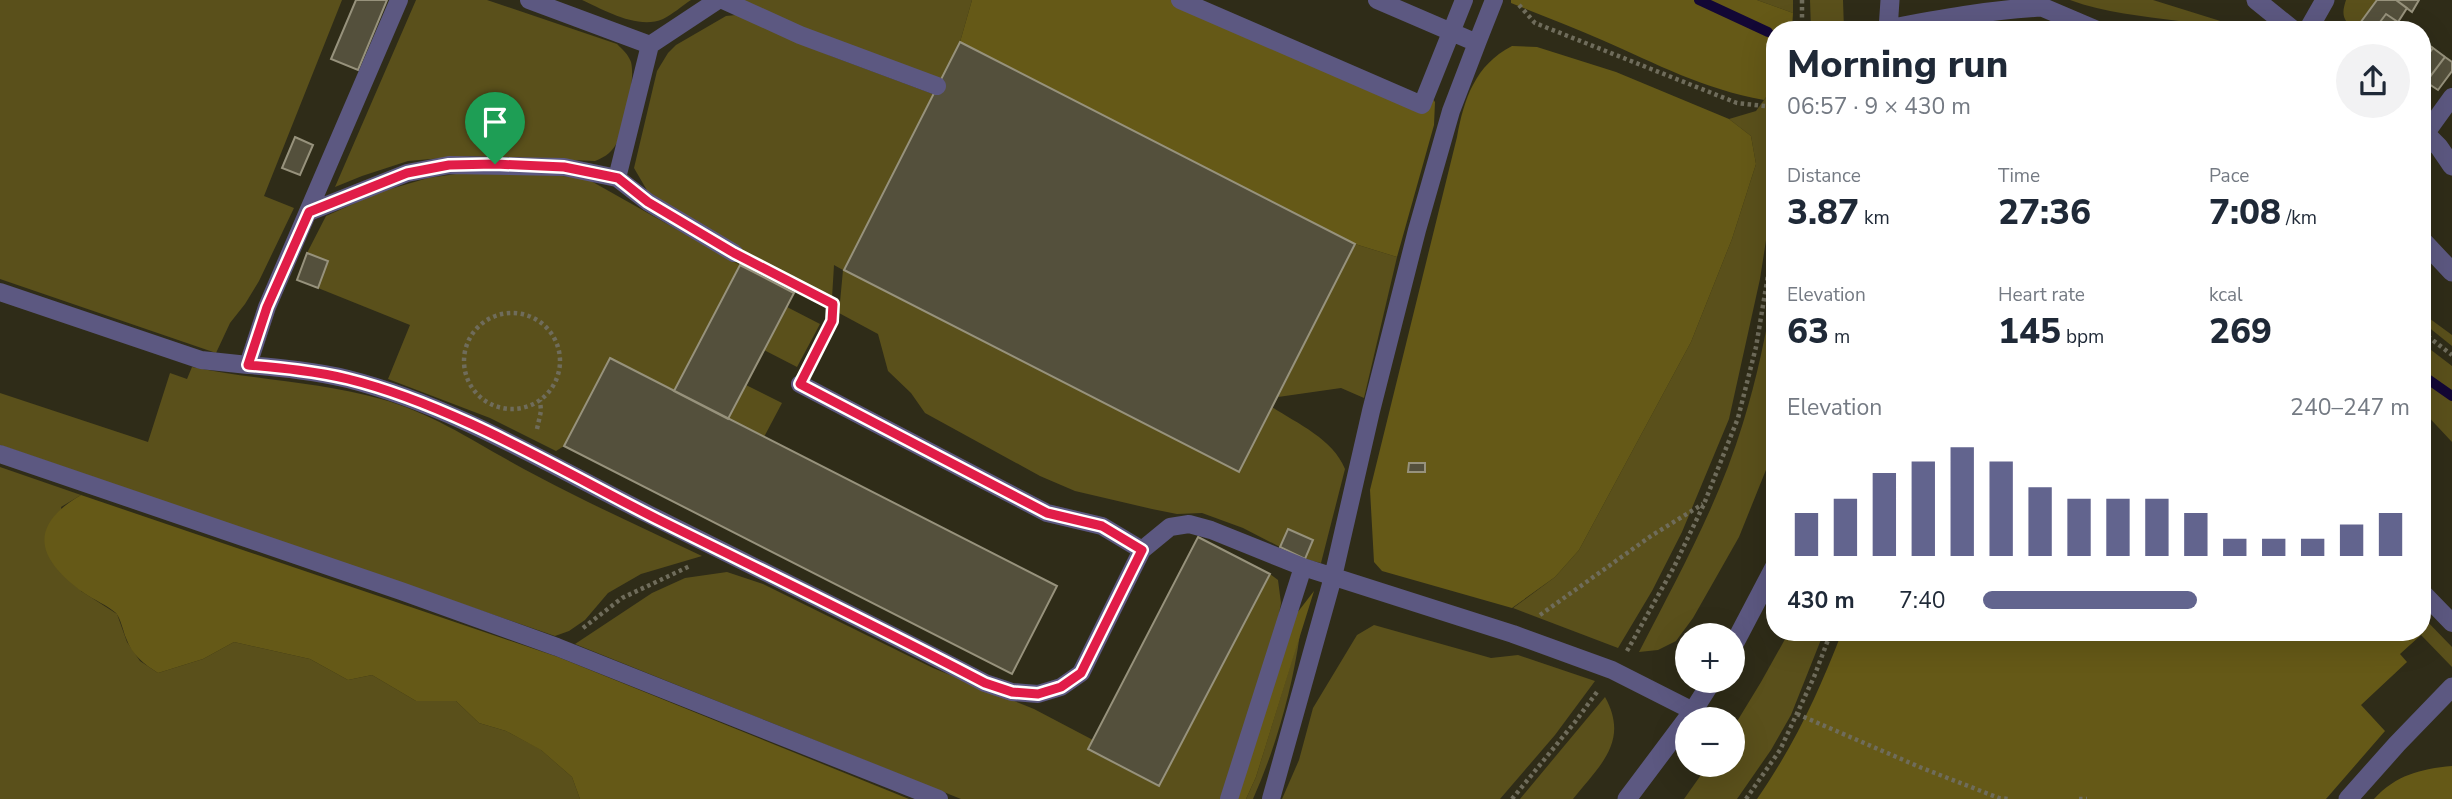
<!DOCTYPE html>
<meta charset="utf-8">
<style>
body{margin:0;font-family:"Nunito Sans",sans-serif;background:#f2f2f3;color:#1f2937;height:100vh;display:flex;flex-direction:column;font-size:26px;white-space:nowrap}
*{box-sizing:border-box;margin:0}
p{font-size:23px;color:#747a83}
.icon{flex:none;width:38px;height:38px;fill:none;stroke:currentColor;stroke-width:2;stroke-linecap:round;stroke-linejoin:round}
.map{position:relative;flex:1;overflow:hidden}
.panel{position:absolute;left:1766px;top:21px;width:665px;height:620px;display:flex;flex-direction:column;background:#fff;border-radius:28px;box-shadow:0 7px 28px #0002}
.panel>*{flex:none}
.controls{position:absolute;left:1675px;top:623px;display:grid;gap:14px}
.controls a{display:grid;place-items:center;width:70px;height:70px;border-radius:50%;background:#fff;box-shadow:0 7px 28px #0002;font-size:35px}
.pin{position:absolute;display:grid;place-items:center;width:60px;height:60px;color:#fff;margin:-72px -30px;border-radius:50% 50% 50% 0;rotate:-45deg;box-shadow:0 0 7px #0007}
.pin .icon{rotate:45deg}
.round{display:grid;place-items:center;flex:none;width:74px;height:74px;border-radius:37px;background:#f2f2f3}
.summary{display:flex;align-items:center;justify-content:space-between;height:119px;padding:0 21px}
h1{font-size:38px;font-weight:800;line-height:52px}
.metrics{display:grid;grid-template-columns:repeat(3,1fr);gap:10px;height:119px;padding:7px 21px}
.metrics div{display:grid;align-content:center}
.metrics b{font-size:35px;font-weight:800}
.metrics small{font-size:19px;font-weight:400}
.metrics p{font-size:19px}
.chart{height:196px;padding:14px 21px}
.chart p{display:flex;justify-content:space-between}
.chart svg{width:100%;height:126px;margin-top:7px;stroke:#62648e;stroke-width:6}
ul{padding:0 21px;list-style:none;font-size:23px}
li{display:grid;grid-template-columns:112px 84px 1fr;align-items:center;height:52px}
li i{height:18px;border-radius:9px;background:#62648e}
.map>svg:first-child{display:block}
.green{fill:#5a501b}
.forest{fill:#655917}
.lines{fill:none;stroke-linecap:round;stroke-linejoin:round}
.stream{stroke:#130735;stroke-width:10}
.building{fill:#54503c;stroke:#97927c;stroke-width:2}
.path{stroke:#6f6c5b;stroke-width:4.5;stroke-dasharray:3.5 3.5;stroke-linecap:butt}
.service{stroke:#5c5881;stroke-width:18}
.minor{stroke:#5c5881;stroke-width:19}
.tertiary{stroke:#5c5881;stroke-width:19}
.route-casing{stroke:#fff;stroke-width:14}
.route{stroke:#e11d48;stroke-width:9}
</style>
<div class="map">
<svg width="2452" height="799" viewBox="0 0 2452 799">
<rect width="100%" height="100%" fill="#2f2c18"/>
<path class="green" d="M 0,0 L 342,0 L 264,196 L 294,208 L 259,281 L 245,304 L 230,323 L 216,353 L 0,279 Z
M 416,0 L 487,0 L 617,44 C 623,50 628,54 631,62 C 636,83 623,120 618,141 C 612,152 607,156 595,161 L 470,156 L 431,159 L 408,161 L 362,176 L 335,187 Z
M 582,0 L 691,0 C 682,6 673,14 663,19 C 638,30 604,10 582,0 Z
M 745,0 L 972,0 L 960,42 L 941,79 L 817,35 L 744,1 Z
M 1757,0 L 1793,0 L 1793,13 Z
M 1810,0 L 1843,0 L 1844,30 L 1811,30 Z
M 2070,0 L 2153,0 L 2230,24 L 2239,30 C 2216,30 2201,25 2179,21 C 2142,16 2105,13 2070,0 Z
M 2346,0 L 2377,0 L 2355,30 C 2343,20 2341,15 2346,0 Z
M 736,15 L 831,56 L 933,94 L 844,270 L 1239,472 L 1272,407 C 1298,424 1333,439 1345,469 L 1321,563 L 1305,559 L 1288,529 L 1280,547 L 1243,528 L 1202,513 L 1177,514 L 1152,509 L 1075,491 L 1040,476 L 925,413 L 911,393 L 888,371 L 878,334 L 839,313 L 843,270 L 834,265 L 832,298 L 735,246 L 648,192 L 634,168 L 657,71 L 668,53 L 676,45 L 726,16 Z
M 1774,86 L 1774,189 L 1760,279 L 1729,419 L 1682,532 L 1652,591 L 1618,648 L 1513,608 L 1555,577 L 1579,550 L 1691,342 L 1732,239 L 1756,164 L 1751,136 L 1729,119 L 1756,111 Z
M 463,173 C 506,174 550,171 591,181 L 740,265 L 674,391 L 610,358 L 564,446 L 556,451 L 490,418 L 388,379 L 410,325 L 318,288 L 328,261 L 307,253 L 326,216 L 380,192 L 428,178 Z
M 1355,244 L 1397,257 L 1364,398 L 1341,388 L 1278,397 Z
M 1774,288 L 1774,450 L 1739,537 L 1693,618 L 1676,641 L 1658,650 L 1639,652 C 1677,578 1719,503 1743,423 C 1757,378 1766,334 1774,288 Z
M 787,307 L 820,324 L 797,367 L 764,350 Z
M 2422,313 L 2452,335 L 2452,346 L 2422,322 Z
M 2422,343 L 2452,366 L 2452,442 L 2422,410 Z
M 192,367 C 255,380 320,382 381,399 C 439,415 486,450 539,477 C 592,505 647,530 702,556 L 641,574 L 608,593 L 585,620 L 569,631 L 555,636 L 0,445 L 0,393 L 148,442 L 170,373 L 187,379 Z
M 746,385 L 782,403 L 764,437 L 728,419 Z
M 0,467 L 81,495 L 61,507 L 81,591 L 117,614 L 127,642 L 140,661 L 158,673 L 203,659 L 234,642 L 310,659 L 348,680 L 372,675 L 416,701 L 456,701 L 479,723 L 506,731 L 540,749 L 572,777 L 580,799 L 0,799 Z
M 727,572 L 763,584 L 933,668 L 1034,709 L 1093,740 L 1088,750 L 1158,786 L 1270,574 L 1278,580 L 1281,603 L 1276,630 L 1221,799 L 961,799 L 575,644 L 652,593 L 685,578 Z
M 2422,616 L 2452,647 L 2452,667 L 2421,635 Z
M 1374,625 L 1491,658 L 1518,655 L 1595,681 L 1555,735 L 1500,799 L 1282,799 L 1299,760 L 1313,708 L 1357,635 Z
M 1789,632 L 1824,632 L 1791,715 L 1771,750 L 1737,799 L 1684,799 L 1708,765 L 1732,765 L 1733,728 L 1761,682 Z
M 1300,634 C 1292,690 1276,747 1253,799 L 1246,799 L 1256,777 Z
M 1605,697 C 1630,742 1599,766 1573,799 L 1520,799 Z"/>
<path class="forest" d="M 972,0 L 1180,0 L 1422,105 L 1427,92 L 1435,102 L 1434,125 L 1397,257 L 1355,244 L 960,42 Z
M 1511,0 L 1757,0 L 1793,13 L 1792,30 L 1774,30 L 1774,86 L 1764,100 C 1703,89 1657,64 1602,40 C 1572,27 1541,15 1511,3 Z
M 1512,46 L 1537,47 L 1616,72 L 1729,119 L 1751,136 L 1756,164 L 1732,239 L 1691,342 L 1579,550 L 1555,577 L 1512,608 L 1382,571 L 1374,562 L 1370,490 L 1457,137 C 1464,99 1475,65 1512,46 Z
M 81,495 L 558,657 L 909,799 L 580,799 L 572,777 L 541,750 L 506,731 L 479,723 L 456,701 L 416,701 L 372,675 L 348,680 L 310,659 L 234,642 L 203,659 L 158,673 C 144,664 132,655 126,638 C 123,631 121,619 116,613 C 107,605 94,600 84,593 C 38,560 26,527 81,495 Z
M 1314,591 L 1256,777 L 1246,799 L 1236,799 L 1297,613 Z
M 1842,632 L 2420,632 L 2421,635 L 2400,654 L 2407,662 L 2361,705 L 2385,731 L 2326,799 L 1757,799 C 1795,744 1818,694 1842,632 Z
M 2452,766 L 2452,799 L 2374,799 C 2396,775 2420,769 2452,766 Z"/>
<g class="lines">
<path class="stream" d="M 1699,0 L 1768,32
M 2422,375 L 2452,396"/>
</g>
<path class="building" d="M 356,0 L 387,0 L 358,70 L 331,59 Z
M 2377,0 L 2396,0 L 2407,8 L 2398,22 L 2386,14 L 2374,30 L 2355,30 Z
M 2396,0 L 2419,0 L 2412,12 Z
M 2386,14 L 2398,22 L 2409,30 L 2374,30 Z
M 2422,40 L 2433,48 L 2422,63 Z
M 960,42 L 1355,244 L 1239,472 L 844,270 Z
M 2433,48 L 2445,57 L 2426,82 L 2422,79 L 2422,63 Z
M 2445,57 L 2452,62 L 2452,71 L 2438,90 L 2426,82 Z
M 295,137 L 313,145 L 300,175 L 282,168 Z
M 307,253 L 328,261 L 318,288 L 297,280 Z
M 740,265 L 794,293 L 728,419 L 674,391 Z
M 610,358 L 1057,586 L 1012,674 L 564,446 Z
M 1409,463 L 1425,463 L 1425,472 L 1408,472 Z
M 1288,529 L 1313,540 L 1305,559 L 1280,547 Z
M 1198,537 L 1270,574 L 1159,786 L 1088,749 Z"/>
<g class="lines">
<path class="path" d="M 1802,0 L 1802,30
M 1519,5 L 1535,23 L 1737,103 L 1774,107
M 756,265 L 833,304 L 832,321 L 811,362
M464 361a48 48 0 1 1 96 0a48 48 0 1 1-96 0Z
M 2422,332 L 2452,355
M 537,429 L 541,411 L 540,400
M 1540,615 L 1651,536 L 1703,504
M 583,628 L 622,598 L 690,566
M 1627,651 L 1674,567 L 1704,504 L 1738,418 L 1756,347 L 1774,240
M 1797,714 L 1922,768 L 1999,798 L 2008,799
M 1512,799 L 1575,722 L 1597,692
M 1746,799 L 1780,750 L 1814,677 L 1831,632
M 2079,799 L 2087,799"/>
<path class="service" d="M 399,0 L 267,307 L 248,365 C 281,368 315,371 348,379 C 454,406 551,466 648,514 C 760,570 874,625 985,683 L 1012,692 L 1038,694 L 1061,687 L 1081,673 L 1142,550 L 1102,526 L 1047,513 L 800,384
M 529,0 L 650,45
M 723,0 L 800,35 L 937,86
M 1180,0 L 1422,105 L 1464,0
M 1477,43 L 1494,0
M 2426,133 L 2452,97
M 617,178 L 650,45 L 718,0
M 309,212 L 407,173 L 449,165 L 564,167 L 617,178 L 648,202 L 734,253
M 0,292 L 201,360 L 248,365
M 0,454 L 401,591 L 557,647 L 939,799
M 1142,550 L 1170,527 L 1189,524 L 1211,530 L 1303,567 L 1513,634 L 1612,670 L 1693,711
M 2422,592 L 2452,623
M 1229,799 L 1303,567
M 1271,799 L 1333,577 L 1371,411 L 1417,230 L 1451,111 L 1477,43 L 1377,0"/>
<path class="minor" d="M 2256,0 L 2293,30
M 2308,30 L 2325,0
M 2422,130 L 2439,147 L 2452,166
M 2348,799 L 2397,744 L 2452,687"/>
<path class="tertiary" d="M 2034,1 L 2042,7 L 2096,30
M 1888,29 C 1940,19 1989,10 2042,7
M 1888,30 L 1890,0
M 2422,240 L 2452,272
M 1732,648 L 1774,568
M 1627,799 L 1693,711 L 1712,681"/>
</g>
<g class="lines">
<g class="route-casing">
<path id="route" d="M 495,164 L 564,167 L 618,178 L 648,202 L 734,253 L 833,304 L 832,321 L 800,384 L 1047,513 L 1102,526 L 1142,550 L 1081,673 L 1061,687 L 1038,694 L 1012,692 L 985,683 C 877,626 766,573 657,519 C 560,470 453,405 348,379 C 315,371 281,368 248,365 L 267,307 L 309,212 L 407,173 L 449,165 Z"/>
</g>
<use href="#route" class="route"/>
</g>
</svg>
<div class="controls">
<a>+</a>
<a>−</a>
</div>
<div class="pin" style="left:495px;top:164px;background:#1e9e55"><svg class="icon" aria-label="arrive" viewBox="0 0 24 24"><path d="M6 21V4h12l-3 4 3 4H6"/></svg></div>
<section class="panel">
<div class="summary"><div><h1>Morning run</h1><p>06:57 · 9 × 430 m</p></div><a class="round"><svg class="icon" aria-label="share" viewBox="0 0 24 24"><path d="M12 15V3M7 8l5-5 5 5M5 13v7h14v-7"/></svg></a></div>
<div class="metrics">
<div><p>Distance</p><b>3.87<small> km</small></b></div>
<div><p>Time</p><b>27:36</b></div>
<div><p>Pace</p><b>7:08<small> /km</small></b></div>
</div>
<div class="metrics">
<div><p>Elevation</p><b>63<small> m</small></b></div>
<div><p>Heart rate</p><b>145<small> bpm</small></b></div>
<div><p>kcal</p><b>269</b></div>
</div>
<div class="chart"><p><span>Elevation</span>240–247 m</p>
<svg viewBox="0 0 160 44" preserveAspectRatio="none"><path d="M5 44V29M15 44V24M25 44V15M35 44V11M45 44V6M55 44V11M65 44V20M75 44V24M85 44V24M95 44V24M105 44V29M115 44V38M125 44V38M135 44V38M145 44V33M155 44V29"/></svg>
</div>
<ul>
<li><b>430 m</b>7:40<i style="width:50%"></i></li>
</ul>
</section>
</div>
